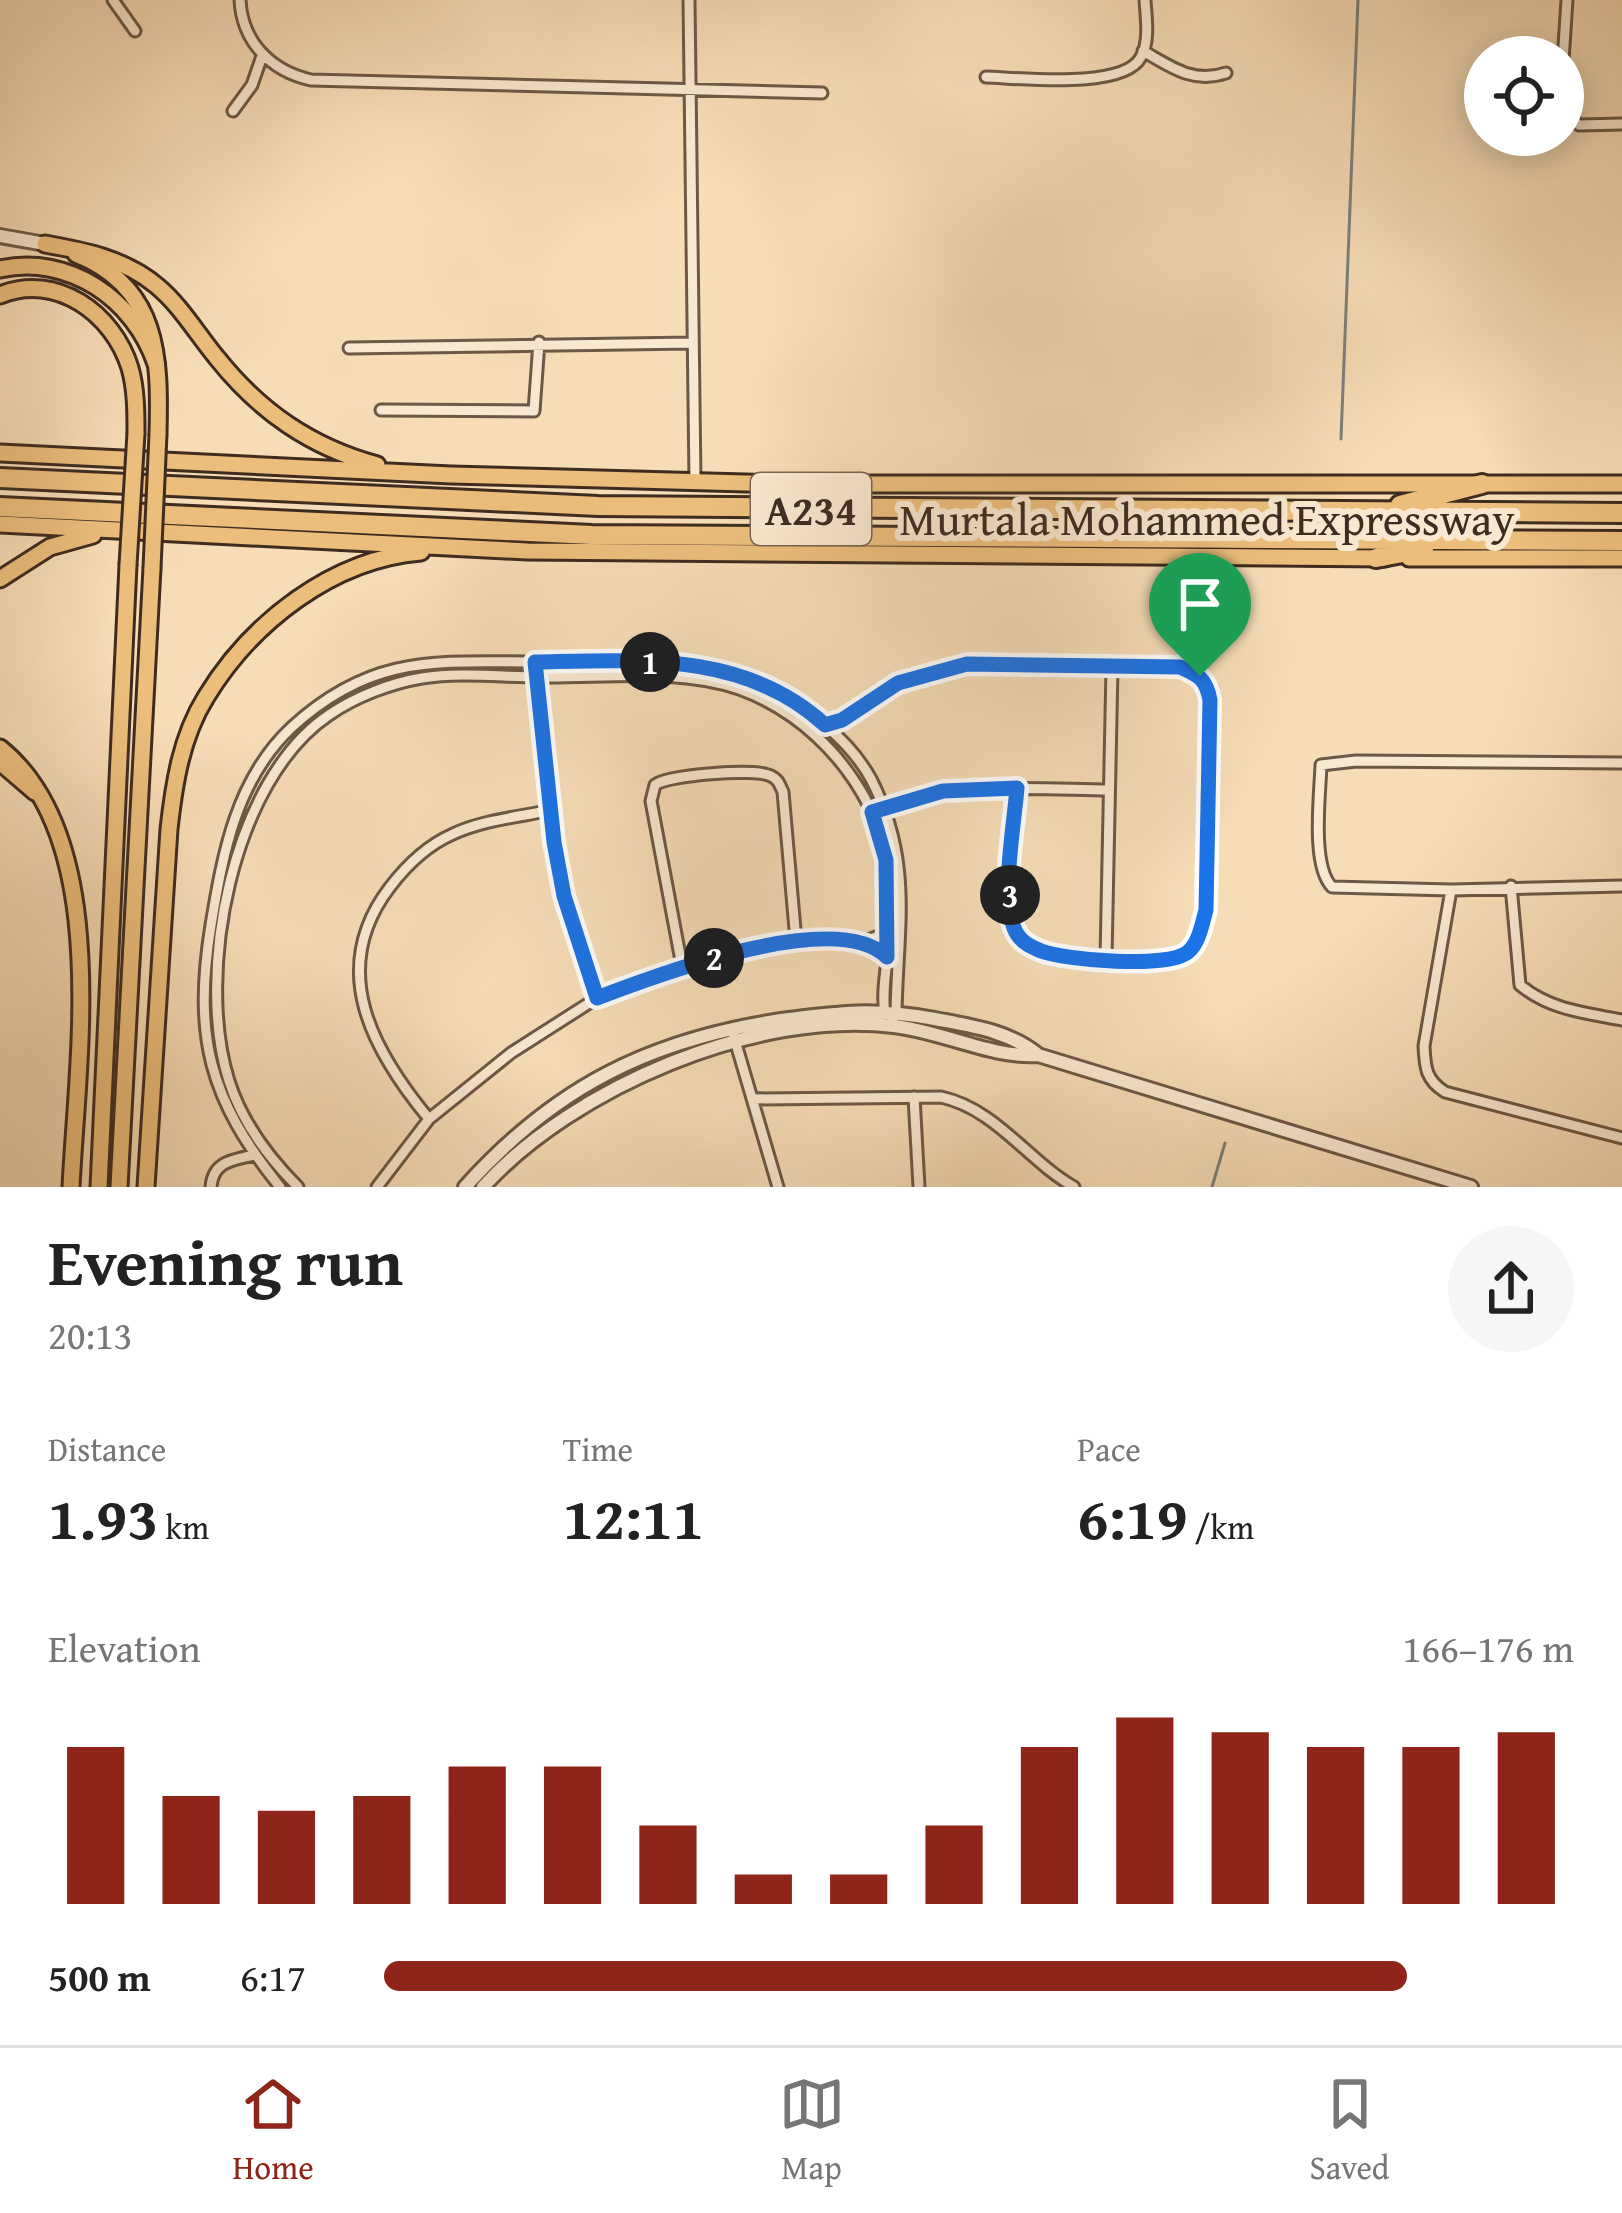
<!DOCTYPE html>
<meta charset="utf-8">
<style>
body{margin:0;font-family:"Gentium Book Plus",serif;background:#f6f6f6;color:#222;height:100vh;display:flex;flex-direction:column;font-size:45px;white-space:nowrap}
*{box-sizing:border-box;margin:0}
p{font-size:39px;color:#767676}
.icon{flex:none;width:66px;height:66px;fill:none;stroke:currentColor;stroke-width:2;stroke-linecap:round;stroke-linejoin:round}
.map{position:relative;height:1187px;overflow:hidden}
.side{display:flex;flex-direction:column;background:#fff;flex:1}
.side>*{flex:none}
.controls{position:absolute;left:1464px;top:36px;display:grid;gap:24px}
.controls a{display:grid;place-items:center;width:120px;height:120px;border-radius:50%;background:#fff;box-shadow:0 6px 30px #0003;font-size:60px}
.pin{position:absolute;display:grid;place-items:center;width:102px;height:102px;color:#fff;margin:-123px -51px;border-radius:50% 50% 50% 0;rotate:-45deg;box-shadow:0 0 12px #0007}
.pin .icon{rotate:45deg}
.km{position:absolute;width:60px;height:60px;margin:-30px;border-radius:50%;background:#222;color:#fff;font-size:33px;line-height:60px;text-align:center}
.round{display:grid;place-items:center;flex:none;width:126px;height:126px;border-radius:63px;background:#f6f6f6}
.summary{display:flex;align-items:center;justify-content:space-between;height:204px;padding:0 48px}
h1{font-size:66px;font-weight:700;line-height:90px}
.figures{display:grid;grid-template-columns:repeat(3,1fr);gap:18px;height:204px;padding:12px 48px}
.figures div{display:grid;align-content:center}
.figures b{font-size:60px;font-weight:700}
.figures small{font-size:33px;font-weight:400}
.figures p{font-size:33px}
.chart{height:336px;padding:24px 48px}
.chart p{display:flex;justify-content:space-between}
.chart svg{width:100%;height:216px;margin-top:12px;stroke:#8f2418;stroke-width:6}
ul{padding:0 48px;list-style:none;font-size:39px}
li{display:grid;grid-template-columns:192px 144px 1fr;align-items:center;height:90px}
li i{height:30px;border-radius:15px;background:#8f2418}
.menu{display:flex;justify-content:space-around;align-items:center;height:168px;border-top:3px solid #e0e0e0;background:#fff;font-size:33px;color:#767676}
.menu a{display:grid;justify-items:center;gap:6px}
.menu .selected{color:#8f2418}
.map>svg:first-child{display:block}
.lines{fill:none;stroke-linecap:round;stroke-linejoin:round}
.stream{stroke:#79817c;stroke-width:3}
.minor-casing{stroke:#6c5846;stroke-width:15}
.tertiary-casing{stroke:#6c5846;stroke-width:18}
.primary-casing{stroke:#3e2c21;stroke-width:21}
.trunk-casing{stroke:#3e2c21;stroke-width:21}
.motorway-casing{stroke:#3e2c21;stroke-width:24}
.minor{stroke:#f9e8d0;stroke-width:9}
.tertiary{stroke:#f9e8d0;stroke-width:12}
.primary{stroke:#ebbe7c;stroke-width:15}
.trunk{stroke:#ebbe7c;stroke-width:15}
.motorway{stroke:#ebbe7c;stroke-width:18}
.primary-bridge-casing{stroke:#3e2c21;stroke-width:21;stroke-linecap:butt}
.trunk-bridge-casing{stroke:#3e2c21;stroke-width:21;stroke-linecap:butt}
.primary-bridge{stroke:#ebbe7c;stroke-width:15}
.trunk-bridge{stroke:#ebbe7c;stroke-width:15}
.route-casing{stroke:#fff;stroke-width:24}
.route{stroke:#1a73e8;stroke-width:15}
.labels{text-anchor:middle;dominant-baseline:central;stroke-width:12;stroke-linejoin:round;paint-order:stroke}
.shield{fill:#f9e8d0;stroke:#766456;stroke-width:3}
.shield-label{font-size:42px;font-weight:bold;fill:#3e2c21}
.street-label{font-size:45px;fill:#3e2c21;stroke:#f9e8d0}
</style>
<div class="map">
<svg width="1622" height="1187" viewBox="0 0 1622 1187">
<rect width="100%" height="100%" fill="#f6dcb7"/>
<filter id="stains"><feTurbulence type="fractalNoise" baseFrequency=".00167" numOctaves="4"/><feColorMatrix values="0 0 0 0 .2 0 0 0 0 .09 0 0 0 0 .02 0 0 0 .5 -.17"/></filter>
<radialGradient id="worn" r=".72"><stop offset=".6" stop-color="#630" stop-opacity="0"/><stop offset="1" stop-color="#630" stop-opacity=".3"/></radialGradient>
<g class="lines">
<path class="stream" d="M 1341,439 L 1358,0
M 1212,1187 L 1225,1143"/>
<g class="minor-casing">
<path id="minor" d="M 113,0 L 135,31
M 240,0 C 242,42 271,71 311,80 L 822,93
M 689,0 L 695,481
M 1143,51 C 1171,67 1193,84 1226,73
M 1563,61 L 1567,0
M 986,77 C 1019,78 1124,90 1141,57 C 1150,41 1146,17 1145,0
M 1563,110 L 1579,125 L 1622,124
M 233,111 L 252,85 L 262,56
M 349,348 L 692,343
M 381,410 L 534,411 L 539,342
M 536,673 L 554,842 L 564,896 L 597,998
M 825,725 L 842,720 L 898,683 L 967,664 L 1180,667 C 1199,676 1206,680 1210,701 C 1209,751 1218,913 1192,948 C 1176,971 1044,960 1023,942 C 1021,940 1015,930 1014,927 C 1002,892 1015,826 1017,788
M 1622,763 L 1356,761 L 1321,765 C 1320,795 1311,866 1332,887 L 1451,890 L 1622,886
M 882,807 C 956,782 1032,789 1109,790
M 1511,886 L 1520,985 C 1550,1010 1586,1013 1622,1020
M 1451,890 L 1424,1046 C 1425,1068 1426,1080 1445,1092 L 1622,1138
M 1106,958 L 1112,668
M 682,966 L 651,801 L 655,785 C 667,775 755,768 771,776 C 779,780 779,784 783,792 L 796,941
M 734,1037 L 778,1187
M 914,1097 L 919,1187
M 752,1099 L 941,1097 C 996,1109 1027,1160 1074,1187
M 429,1119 C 372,1050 327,969 390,887 C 406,866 428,845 453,834 C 483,820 519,817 551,810
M 211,1187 C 213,1161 233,1160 254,1155
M 280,1187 C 209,1099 193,1037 211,925 C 223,853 236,779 292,727 C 373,653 438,662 539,662 C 641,661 742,653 824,724 C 843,740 859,757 871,779 C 913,861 898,924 896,1011 L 890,1025
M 298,1187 C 268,1157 242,1122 229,1081 C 195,974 232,780 329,715 C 355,697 391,683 422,678 C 461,672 501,677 540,677 C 605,678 677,668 739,689 C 797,710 843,754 870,808 C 893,856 890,909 887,960 C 885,978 882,997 885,1014
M 377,1187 L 429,1119 L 511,1053 L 597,998 L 682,966 L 744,950 L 796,941 L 866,941 L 888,932"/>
</g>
<g class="tertiary-casing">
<path id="tertiary" d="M 0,236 L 45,244
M 465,1187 C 555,1087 649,1040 781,1020 C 840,1012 876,1008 935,1019 C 971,1026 1009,1031 1037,1054
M 483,1187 C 574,1087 758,1009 894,1026 C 941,1031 991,1058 1038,1055 L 1471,1187"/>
</g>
<g class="primary-casing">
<path id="primary" d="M 76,254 C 159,287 160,357 158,434
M 0,748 C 112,838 77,1061 71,1187
M 119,1187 L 152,568"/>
</g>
<g class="trunk-casing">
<path id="trunk" d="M 45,244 C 85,251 125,259 157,286 C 181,306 197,334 217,358 C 260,412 311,447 377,465
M 0,269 C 69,254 134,299 156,364
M 0,295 C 56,272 113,313 130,368 C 136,389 136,411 136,433
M 0,453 L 451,475 L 780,484 L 1622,484
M 0,524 L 527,551 L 1385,558
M 1409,558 L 1622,558
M 0,579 L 50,547 L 93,535
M 0,762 L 35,792
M 99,1187 L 128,565
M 146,1187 L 169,829 C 174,784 181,737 206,697 C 251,623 332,559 421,552"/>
</g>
<g class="motorway-casing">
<path id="motorway" d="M 0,478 L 598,506 L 1622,513
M 1400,505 L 1482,484
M 0,507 L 592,535 L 1622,541
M 1376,558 L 1424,549"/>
</g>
<use href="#minor" class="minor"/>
<use href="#tertiary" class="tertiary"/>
<use href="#primary" class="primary"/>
<use href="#trunk" class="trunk"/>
<use href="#motorway" class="motorway"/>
<g class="primary-bridge-casing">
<path id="primary-bridge" d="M 152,568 L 158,434"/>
</g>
<g class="trunk-bridge-casing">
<path id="trunk-bridge" d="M 128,565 L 136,433"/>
</g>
<use href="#primary-bridge" class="primary-bridge"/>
<use href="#trunk-bridge" class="trunk-bridge"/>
</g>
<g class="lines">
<g class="route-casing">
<path id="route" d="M 535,662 C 636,660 745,651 825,725 L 842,720 L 898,683 L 967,664 L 1180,667 C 1199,675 1206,679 1210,700 L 1206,910 C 1202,924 1199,943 1188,952 C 1168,969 1065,960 1041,951 C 1029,946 1019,941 1014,928 C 1001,894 1014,826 1017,788 L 943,791 L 872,812 L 886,860 L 887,957 C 835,907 657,975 597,998 L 564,896 L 554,842 Z"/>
</g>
<use href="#route" class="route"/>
</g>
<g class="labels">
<rect class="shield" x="751" y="473" width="120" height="72" rx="9"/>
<g class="shield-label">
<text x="811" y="509">A234</text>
</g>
<g class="street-label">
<text x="1207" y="518">Murtala Mohammed Expressway</text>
</g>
</g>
<rect width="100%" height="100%" filter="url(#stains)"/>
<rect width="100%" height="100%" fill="url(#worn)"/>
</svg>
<div class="controls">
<a><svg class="icon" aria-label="locate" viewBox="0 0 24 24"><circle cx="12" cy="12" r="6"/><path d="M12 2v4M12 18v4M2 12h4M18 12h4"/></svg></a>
</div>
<div class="pin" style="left:1200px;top:676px;background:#1e9e55"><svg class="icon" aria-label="arrive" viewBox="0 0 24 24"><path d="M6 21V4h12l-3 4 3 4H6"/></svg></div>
<b class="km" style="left:650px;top:662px">1</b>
<b class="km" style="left:714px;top:958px">2</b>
<b class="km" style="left:1010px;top:895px">3</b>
</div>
<section class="side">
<div class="summary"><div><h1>Evening run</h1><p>20:13</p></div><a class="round"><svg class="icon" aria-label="share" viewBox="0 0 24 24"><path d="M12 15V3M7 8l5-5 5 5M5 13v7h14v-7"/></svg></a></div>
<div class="figures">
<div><p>Distance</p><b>1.93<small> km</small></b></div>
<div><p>Time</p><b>12:11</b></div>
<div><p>Pace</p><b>6:19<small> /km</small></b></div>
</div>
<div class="chart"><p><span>Elevation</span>166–176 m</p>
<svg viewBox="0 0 160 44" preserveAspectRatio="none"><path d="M5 44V12M15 44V22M25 44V25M35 44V22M45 44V16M55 44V16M65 44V28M75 44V38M85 44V38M95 44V28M105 44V12M115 44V6M125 44V9M135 44V12M145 44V12M155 44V9"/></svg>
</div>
<ul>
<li><b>500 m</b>6:17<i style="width:86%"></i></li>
</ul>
</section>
<nav class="menu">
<a class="selected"><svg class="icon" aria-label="home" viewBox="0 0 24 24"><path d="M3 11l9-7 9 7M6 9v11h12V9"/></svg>Home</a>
<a><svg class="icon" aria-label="map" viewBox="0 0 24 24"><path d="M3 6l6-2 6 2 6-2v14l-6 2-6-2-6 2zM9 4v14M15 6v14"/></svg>Map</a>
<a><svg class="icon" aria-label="saved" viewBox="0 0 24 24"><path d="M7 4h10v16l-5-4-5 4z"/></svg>Saved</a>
</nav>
